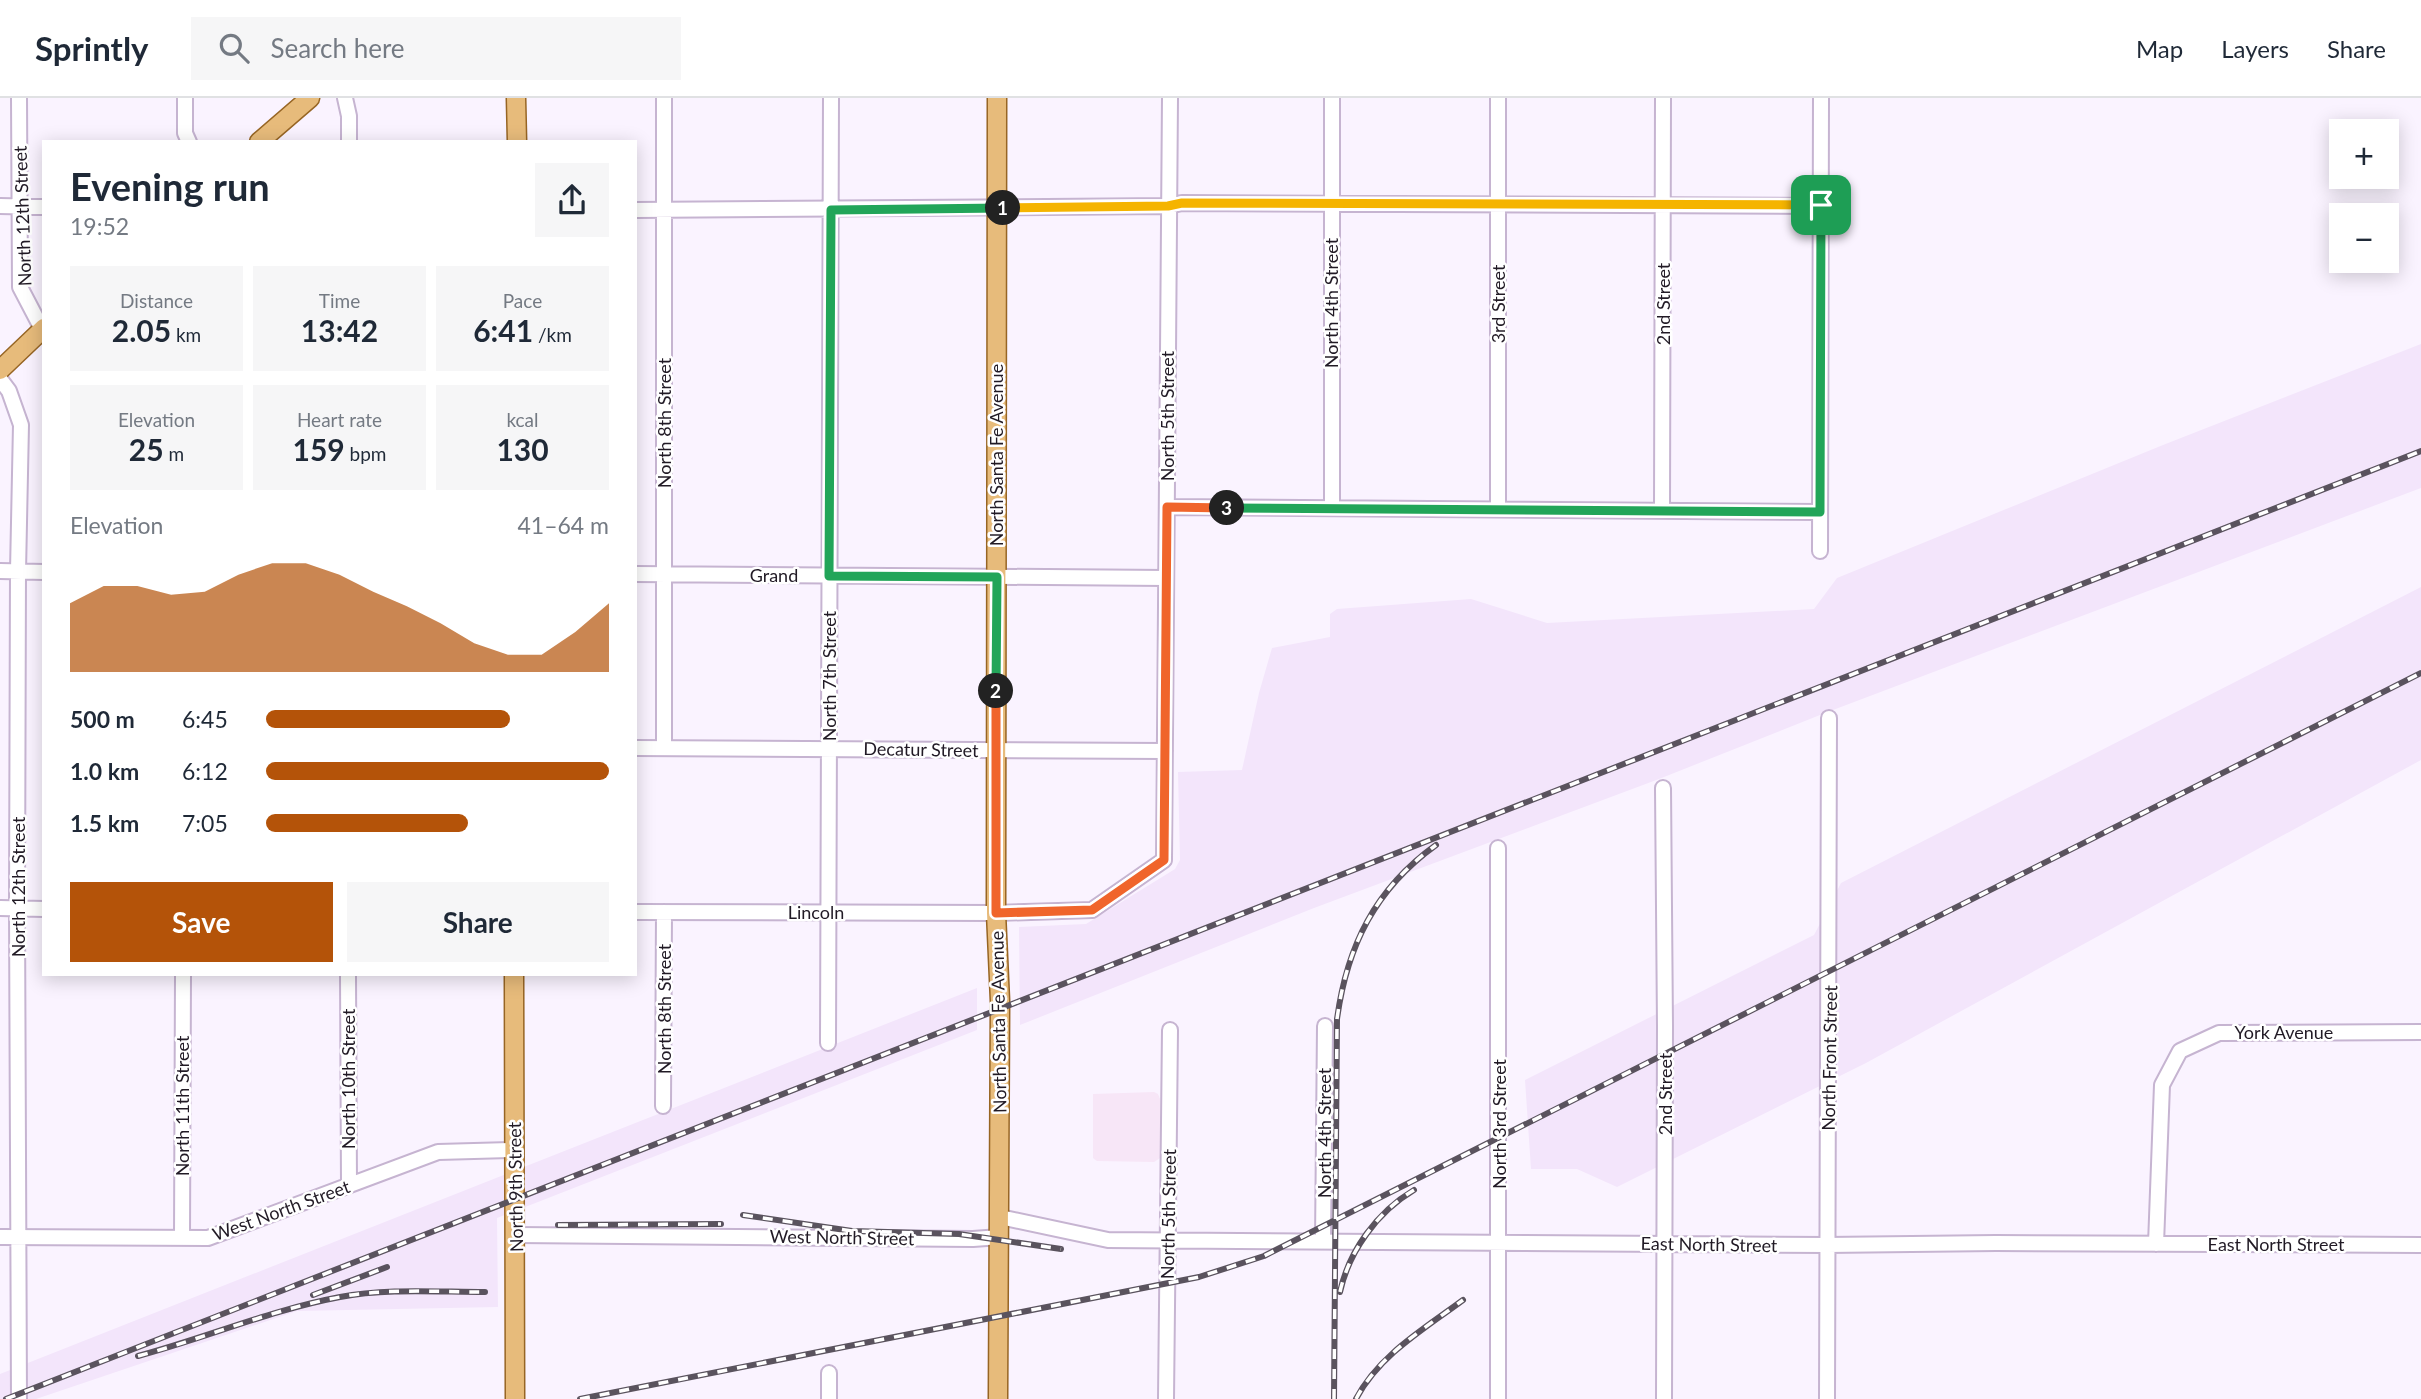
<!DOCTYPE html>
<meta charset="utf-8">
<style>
body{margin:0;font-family:Lato,sans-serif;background:#f6f6f7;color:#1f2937;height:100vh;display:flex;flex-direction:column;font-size:26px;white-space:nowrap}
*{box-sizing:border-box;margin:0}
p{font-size:23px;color:#747a83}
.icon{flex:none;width:38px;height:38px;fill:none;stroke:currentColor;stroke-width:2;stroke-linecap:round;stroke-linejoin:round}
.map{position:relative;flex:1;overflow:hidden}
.side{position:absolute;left:42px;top:42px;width:595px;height:836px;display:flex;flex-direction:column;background:#fff;border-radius:0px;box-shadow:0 4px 18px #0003}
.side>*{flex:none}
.tools{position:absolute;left:2329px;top:21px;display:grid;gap:14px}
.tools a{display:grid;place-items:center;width:70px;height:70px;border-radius:0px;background:#fff;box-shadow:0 4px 18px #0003;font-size:35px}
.pin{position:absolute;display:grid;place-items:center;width:60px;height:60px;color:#fff;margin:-30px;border-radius:14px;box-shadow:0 4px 10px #0006}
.km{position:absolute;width:35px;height:35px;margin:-18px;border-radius:50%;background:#222;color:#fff;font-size:19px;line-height:35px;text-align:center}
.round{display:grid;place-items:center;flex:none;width:74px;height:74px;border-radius:0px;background:#f6f6f7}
.head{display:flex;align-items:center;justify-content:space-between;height:119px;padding:0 28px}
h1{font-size:38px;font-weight:700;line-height:52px}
.metrics{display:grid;grid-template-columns:repeat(3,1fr);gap:10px;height:119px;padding:7px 28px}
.metrics div{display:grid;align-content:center;border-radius:0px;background:#f6f6f7;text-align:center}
.metrics b{font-size:30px;font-weight:700}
.metrics small{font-size:19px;font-weight:400}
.metrics p{font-size:19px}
.chart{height:196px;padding:14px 28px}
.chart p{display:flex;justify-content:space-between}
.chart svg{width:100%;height:126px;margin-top:7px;fill:#b45309;opacity:.7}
.action{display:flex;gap:14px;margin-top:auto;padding:14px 28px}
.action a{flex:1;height:80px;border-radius:0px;background:#b45309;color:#fff;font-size:28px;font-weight:700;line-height:80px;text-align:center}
.action a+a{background:#f6f6f7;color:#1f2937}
ul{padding:0 28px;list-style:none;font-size:23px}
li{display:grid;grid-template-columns:112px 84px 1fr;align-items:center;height:52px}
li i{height:18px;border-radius:9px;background:#b45309}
header{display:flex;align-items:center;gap:42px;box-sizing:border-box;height:98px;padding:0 35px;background:#fff;border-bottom:2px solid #e0e1e3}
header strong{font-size:33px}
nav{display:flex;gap:38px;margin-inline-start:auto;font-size:24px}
.search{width:490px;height:63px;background:#f6f6f7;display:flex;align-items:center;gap:18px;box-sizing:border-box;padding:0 24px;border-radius:0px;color:#747a83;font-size:26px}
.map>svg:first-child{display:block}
.built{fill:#f3e5fb}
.industrial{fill:#f7e6f7}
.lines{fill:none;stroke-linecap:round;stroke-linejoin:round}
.minor-casing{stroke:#c6b4d1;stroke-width:18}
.major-casing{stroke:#976524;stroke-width:21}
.minor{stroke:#fff;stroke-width:14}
.major{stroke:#e7bb7b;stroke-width:18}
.rail-casing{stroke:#5a535e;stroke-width:6}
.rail{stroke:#fff;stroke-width:3.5;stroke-dasharray:10;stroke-linecap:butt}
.split-1-casing{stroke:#fff;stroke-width:14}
.split-2-casing{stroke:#fff;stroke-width:14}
.split-3-casing{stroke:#fff;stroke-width:14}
.split-4-casing{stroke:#fff;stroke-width:14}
.split-1{stroke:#f5b400;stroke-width:9}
.split-2{stroke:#22a559;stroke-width:9}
.split-3{stroke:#f0652b;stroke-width:9}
.split-4{stroke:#22a559;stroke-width:9}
.labels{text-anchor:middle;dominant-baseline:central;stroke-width:5;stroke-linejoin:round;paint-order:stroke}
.street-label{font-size:18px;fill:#211a25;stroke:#fff}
</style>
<header>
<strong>Sprintly</strong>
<div class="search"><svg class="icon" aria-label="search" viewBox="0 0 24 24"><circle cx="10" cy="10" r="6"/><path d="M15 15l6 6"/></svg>Search here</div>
<nav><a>Map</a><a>Layers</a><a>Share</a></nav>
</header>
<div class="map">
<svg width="2421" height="1301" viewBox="0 0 2421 1301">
<rect width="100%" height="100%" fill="#faf3ff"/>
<path class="built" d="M 2421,246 L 2421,390 L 1825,615 L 1659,681 L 1314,810 L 1020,927 L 1019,829 L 1086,826 L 1175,771 L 1180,762 L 1178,674 L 1242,672 L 1259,595 L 1272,550 L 1330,539 L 1330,516 L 1337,511 L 1471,501 L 1547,525 L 1814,511 L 1837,480 L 2163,347 Z
M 2421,489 L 2421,662 L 1866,965 L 1617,1089 L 1577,1071 L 1531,1071 L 1525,982 L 1814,837 L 1841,785 Z
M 977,890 L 977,932 L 497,1120 L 498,1209 L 297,1213 L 36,1301 L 0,1301 L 0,1276 Z"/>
<path class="industrial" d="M 1154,994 L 1158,996 L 1160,1001 L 1162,1053 L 1160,1060 L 1154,1064 L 1097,1063 L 1093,1060 L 1093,996 Z"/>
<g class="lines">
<g class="minor-casing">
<path id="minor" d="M 19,0 L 20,189 L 42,231
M 185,0 L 185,35 L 189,44
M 345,0 L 349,18 L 349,44
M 664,0 L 664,650
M 1332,0 L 1332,410
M 0,108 L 44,109
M 635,112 L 1168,108 L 1182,105 L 1821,108
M 0,281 L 9,293 L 21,327 L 18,473 L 17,810 L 19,1301
M 1167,409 L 1820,414
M 1498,411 L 1498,0
M 1662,413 L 1663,0
M 1820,453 L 1821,0
M 0,473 L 44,474
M 635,476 L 1166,480
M 635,650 L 1165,653
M 1663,690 L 1665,928 L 1664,1301
M 0,810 L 44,811
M 635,814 L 996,815 L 1092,812 L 1164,762 L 1170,0
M 348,877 L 349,1086
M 828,945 L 831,0
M 663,1008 L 664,814
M 1000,1119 L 1108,1142 L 1827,1147 L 1996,1145 L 2421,1147
M 517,1137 L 973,1141 L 1000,1139
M 0,1139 L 208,1140 L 438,1054 L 514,1052
M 182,1139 L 183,877
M 1323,1143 L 1325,928
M 2156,1146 L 2162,987 L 2180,953 L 2219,935 L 2421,934
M 829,1301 L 829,1275
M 1166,1301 L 1170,932
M 1498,1301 L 1498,750
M 1827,1301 L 1829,620"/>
</g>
<g class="major-casing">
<path id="major" d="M 516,0 L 517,44
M 997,0 L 996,815 L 1000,903 L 998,1301
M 259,44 L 310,0
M 0,272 L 44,230
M 514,877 L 515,1301"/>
</g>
<use href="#minor" class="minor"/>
<use href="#major" class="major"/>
<g class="rail-casing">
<path id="rail" d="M 743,1117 L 852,1133 L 959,1136 L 1061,1151
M 558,1127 L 721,1126
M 1340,1194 C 1349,1153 1377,1114 1414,1092
M 313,1197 L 387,1169
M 138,1258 C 206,1240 270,1212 340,1199 C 385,1190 438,1194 485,1194
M 6,1301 L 2421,353
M 580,1301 L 1199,1179 L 1264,1158 L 2421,575
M 1334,1301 L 1337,921 C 1347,848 1375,791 1436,747
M 1356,1301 C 1379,1257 1424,1231 1463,1202"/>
</g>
<use href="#rail" class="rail"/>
</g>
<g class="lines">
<g class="split-1-casing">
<path id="split-1" d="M 1003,110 L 1168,108 L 1182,105 L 1821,107"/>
</g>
<g class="split-2-casing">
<path id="split-2" d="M 996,593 L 997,479 L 829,478 L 831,112 L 1003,110"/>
</g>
<g class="split-3-casing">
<path id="split-3" d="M 996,593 L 996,815 L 1092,812 L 1164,762 L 1167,409 L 1227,410"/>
</g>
<g class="split-4-casing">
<path id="split-4" d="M 1227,410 L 1820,414 L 1821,107"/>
</g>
<use href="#split-1" class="split-1"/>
<use href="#split-2" class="split-2"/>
<use href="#split-3" class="split-3"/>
<use href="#split-4" class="split-4"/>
</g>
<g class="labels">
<g class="street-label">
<text transform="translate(22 118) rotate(-92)">North 12th Street</text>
<text transform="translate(1331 205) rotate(-90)">North 4th Street</text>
<text transform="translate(1498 206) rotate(-90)">3rd Street</text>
<text transform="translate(1663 206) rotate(-90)">2nd Street</text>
<text transform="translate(1167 318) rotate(-90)">North 5th Street</text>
<text transform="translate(664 325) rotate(-90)">North 8th Street</text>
<text transform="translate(996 357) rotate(-90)">North Santa Fe Avenue</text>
<text x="774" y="477">Grand</text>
<text transform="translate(829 578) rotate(-90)">North 7th Street</text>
<text transform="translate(921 651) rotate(1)">Decatur Street</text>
<text transform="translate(18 789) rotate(-90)">North 12th Street</text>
<text x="816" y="814">Lincoln</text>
<text transform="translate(664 911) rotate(-90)">North 8th Street</text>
<text transform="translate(998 924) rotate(-91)">North Santa Fe Avenue</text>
<text x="2284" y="934">York Avenue</text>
<text transform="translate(1829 960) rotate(-89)">North Front Street</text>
<text transform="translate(348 981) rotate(-90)">North 10th Street</text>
<text transform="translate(1665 996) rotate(-90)">2nd Street</text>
<text transform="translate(182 1008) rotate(-90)">North 11th Street</text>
<text transform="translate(1499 1026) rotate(-90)">North 3rd Street</text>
<text transform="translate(1324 1035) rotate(-90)">North 4th Street</text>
<text transform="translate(515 1089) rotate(-91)">North 9th Street</text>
<text transform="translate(281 1112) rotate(-20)">West North Street</text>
<text transform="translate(1168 1116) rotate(-89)">North 5th Street</text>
<text transform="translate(842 1139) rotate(1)">West North Street</text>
<text transform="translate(1709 1146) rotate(1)">East North Street</text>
<text x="2276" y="1146">East North Street</text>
</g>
</g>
</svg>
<div class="tools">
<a>+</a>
<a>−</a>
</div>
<div class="pin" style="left:1821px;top:107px;background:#1e9e55"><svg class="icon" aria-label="arrive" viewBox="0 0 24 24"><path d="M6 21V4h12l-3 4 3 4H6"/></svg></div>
<b class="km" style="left:1003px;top:110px">1</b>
<b class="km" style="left:996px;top:593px">2</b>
<b class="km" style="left:1227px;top:410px">3</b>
<section class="side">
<div class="head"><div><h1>Evening run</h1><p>19:52</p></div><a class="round"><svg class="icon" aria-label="share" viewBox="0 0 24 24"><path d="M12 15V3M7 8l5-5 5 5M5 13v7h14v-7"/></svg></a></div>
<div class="metrics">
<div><p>Distance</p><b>2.05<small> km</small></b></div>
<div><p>Time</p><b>13:42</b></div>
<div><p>Pace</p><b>6:41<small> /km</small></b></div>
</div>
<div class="metrics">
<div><p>Elevation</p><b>25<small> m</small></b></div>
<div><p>Heart rate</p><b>159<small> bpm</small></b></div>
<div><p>kcal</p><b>130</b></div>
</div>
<div class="chart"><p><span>Elevation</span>41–64 m</p>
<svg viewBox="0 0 160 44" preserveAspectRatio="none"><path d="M0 44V20L10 14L20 14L30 17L40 16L50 10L60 6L70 6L80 10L90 16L100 21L110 27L120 34L130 38L140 38L150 30L160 20V44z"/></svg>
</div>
<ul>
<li><b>500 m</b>6:45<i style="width:71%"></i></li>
<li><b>1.0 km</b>6:12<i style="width:100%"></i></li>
<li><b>1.5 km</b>7:05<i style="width:59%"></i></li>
</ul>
<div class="action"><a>Save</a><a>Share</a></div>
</section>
</div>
